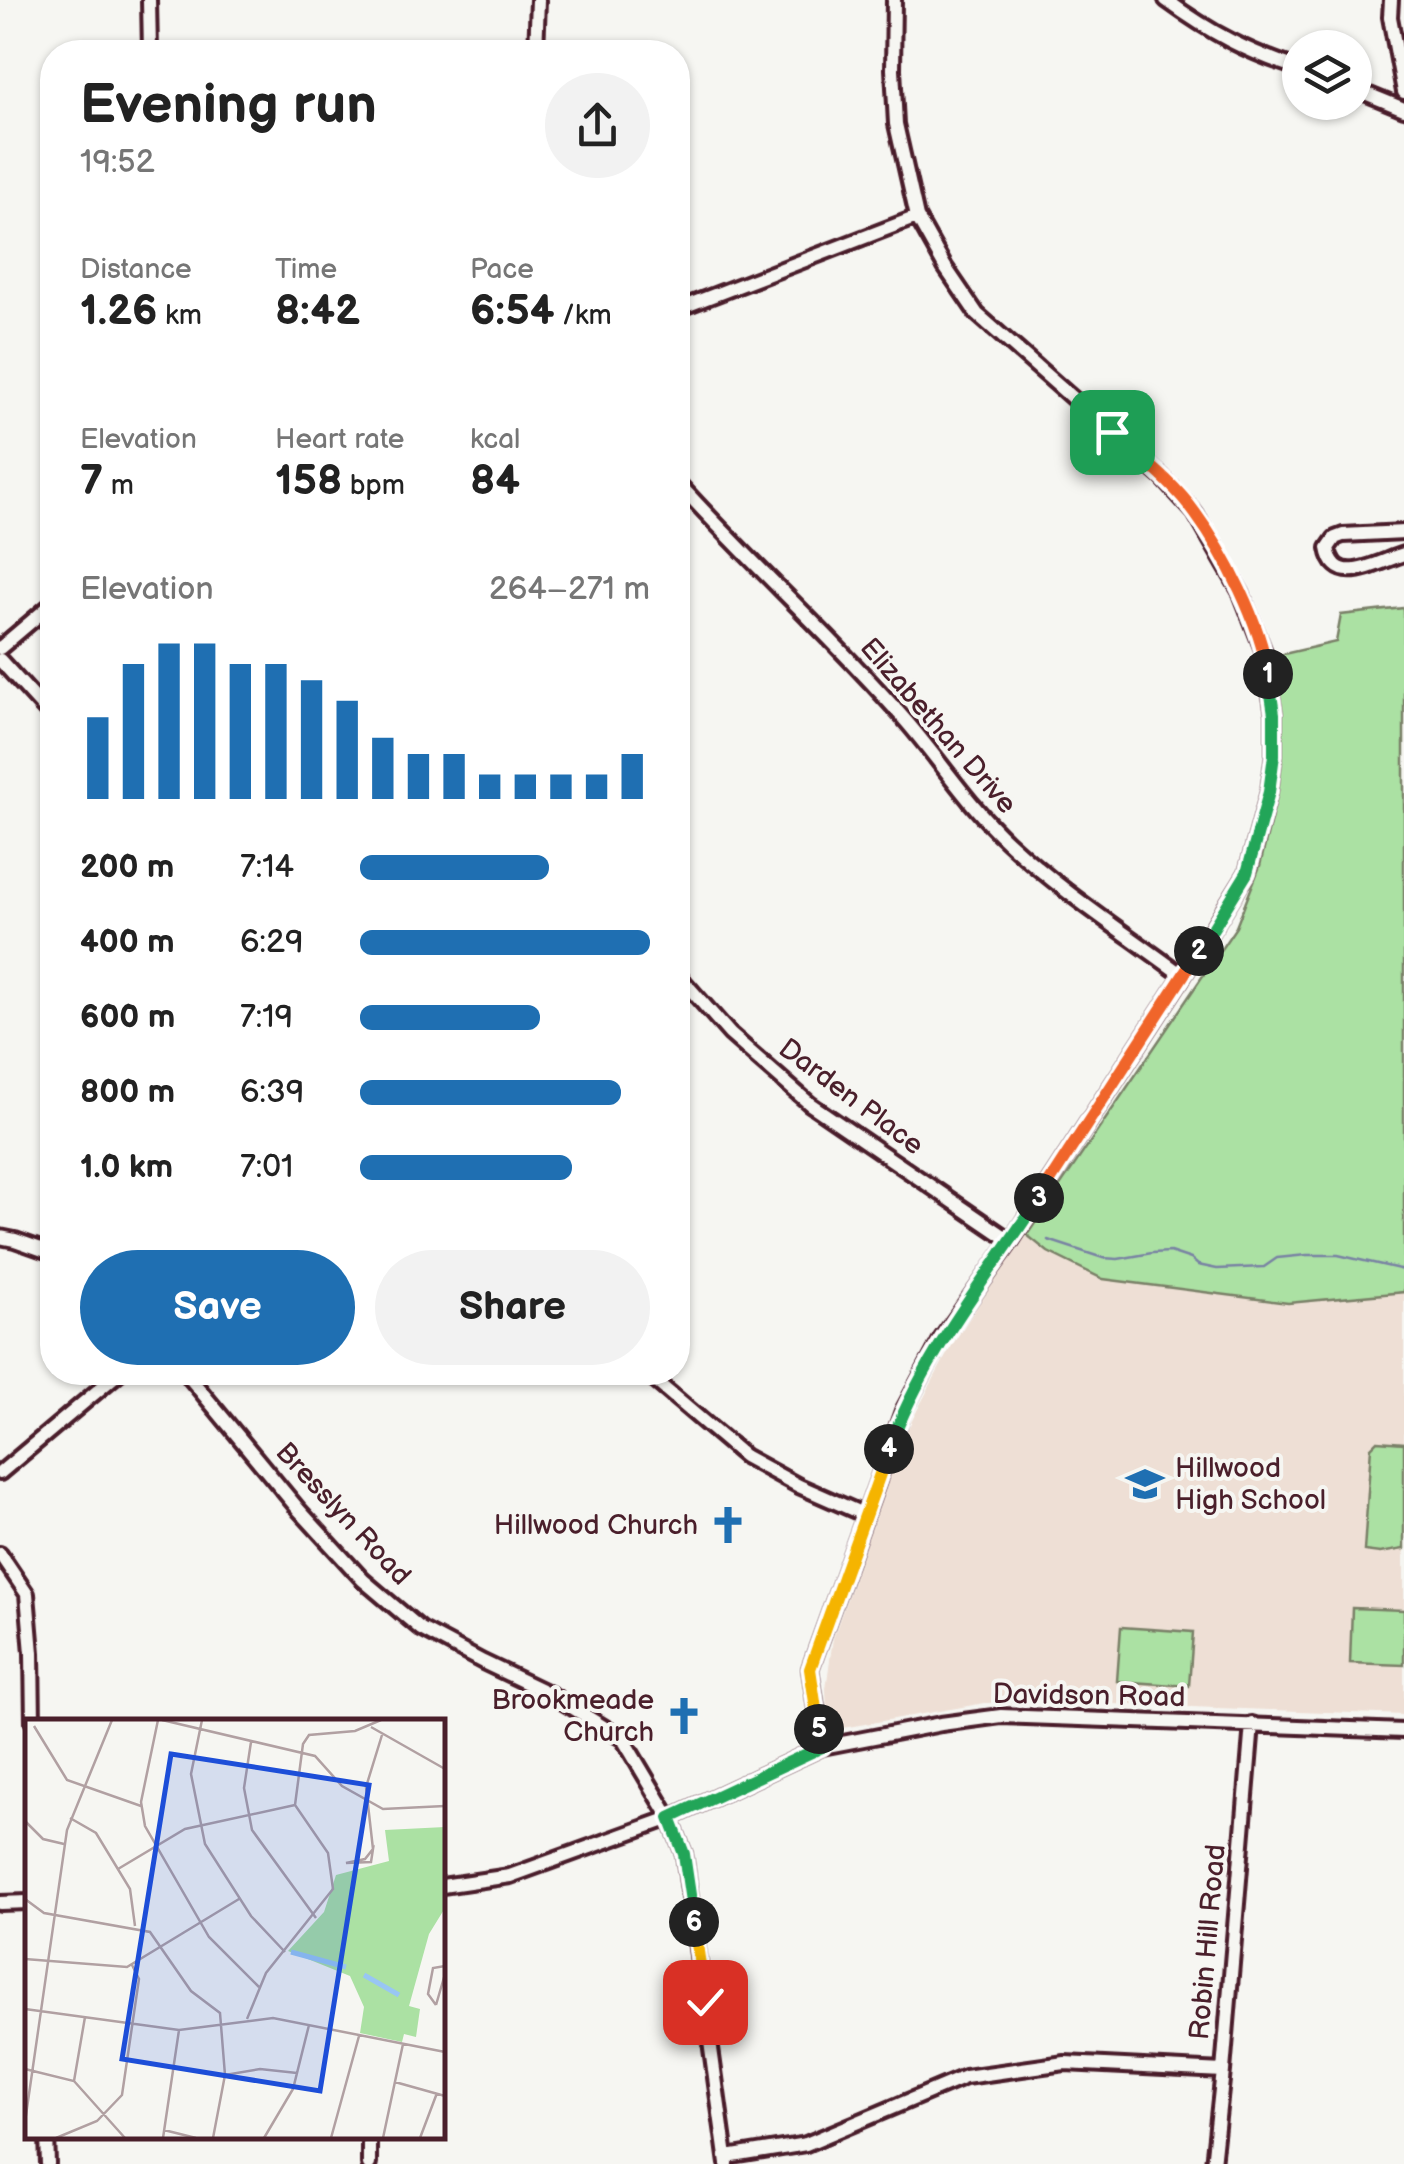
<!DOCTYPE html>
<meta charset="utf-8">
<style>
body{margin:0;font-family:"Balsamiq Sans",sans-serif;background:#f2f2f2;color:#222;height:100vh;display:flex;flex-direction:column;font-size:38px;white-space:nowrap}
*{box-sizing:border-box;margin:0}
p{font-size:32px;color:#767676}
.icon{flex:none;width:55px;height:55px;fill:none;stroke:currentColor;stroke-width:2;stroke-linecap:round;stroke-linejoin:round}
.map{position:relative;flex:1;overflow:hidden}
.details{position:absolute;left:40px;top:40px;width:650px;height:1345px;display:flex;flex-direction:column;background:#fff;border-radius:40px;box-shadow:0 2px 8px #0004}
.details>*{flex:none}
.tools{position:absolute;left:1282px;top:30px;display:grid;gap:20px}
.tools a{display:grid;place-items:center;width:90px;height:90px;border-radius:50%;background:#fff;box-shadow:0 2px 8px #0004;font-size:50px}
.pin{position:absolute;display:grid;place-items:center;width:85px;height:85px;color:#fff;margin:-42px;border-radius:20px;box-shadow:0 5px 15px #0006}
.km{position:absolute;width:50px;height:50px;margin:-25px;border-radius:50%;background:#222;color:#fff;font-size:28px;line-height:50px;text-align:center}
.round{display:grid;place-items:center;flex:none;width:105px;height:105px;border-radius:52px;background:#f2f2f2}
.head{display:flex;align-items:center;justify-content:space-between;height:170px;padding:0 40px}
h1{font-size:55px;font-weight:700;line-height:75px}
.stats{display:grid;grid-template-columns:repeat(3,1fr);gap:15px;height:170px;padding:10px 40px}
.stats div{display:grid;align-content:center}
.stats b{font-size:42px;font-weight:700}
.stats small{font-size:28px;font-weight:400}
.stats p{font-size:28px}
.chart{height:280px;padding:20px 40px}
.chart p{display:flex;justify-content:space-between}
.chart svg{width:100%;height:180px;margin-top:10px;stroke:#1f6fb2;stroke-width:6}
.primary-button{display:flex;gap:20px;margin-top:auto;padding:20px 40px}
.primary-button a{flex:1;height:115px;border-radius:60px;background:#1f6fb2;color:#fff;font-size:40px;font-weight:700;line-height:115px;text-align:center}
.primary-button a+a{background:#f2f2f2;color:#222}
ul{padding:0 40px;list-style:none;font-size:32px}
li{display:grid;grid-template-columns:160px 120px 1fr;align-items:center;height:75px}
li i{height:25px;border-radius:12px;background:#1f6fb2}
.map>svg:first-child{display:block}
.built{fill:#eedfd5}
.green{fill:#abe1a3;stroke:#7a8067;stroke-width:2.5}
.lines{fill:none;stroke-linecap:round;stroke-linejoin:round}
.stream{stroke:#7983a3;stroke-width:2.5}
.minor-casing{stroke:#4a1f2b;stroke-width:20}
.minor{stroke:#f6f6f2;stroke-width:12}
.split-1-casing{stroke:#fff;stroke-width:20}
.split-2-casing{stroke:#fff;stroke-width:20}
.split-3-casing{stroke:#fff;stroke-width:20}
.split-4-casing{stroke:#fff;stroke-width:20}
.split-5-casing{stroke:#fff;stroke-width:20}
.split-6-casing{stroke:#fff;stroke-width:20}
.split-7-casing{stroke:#fff;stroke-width:20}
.split-1{stroke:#f0652b;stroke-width:12}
.split-2{stroke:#22a559;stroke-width:12}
.split-3{stroke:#f0652b;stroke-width:12}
.split-4{stroke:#22a559;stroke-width:12}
.split-5{stroke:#f5b400;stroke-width:12}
.split-6{stroke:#22a559;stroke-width:12}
.split-7{stroke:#f5b400;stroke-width:12}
.labels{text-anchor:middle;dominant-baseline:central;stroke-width:8;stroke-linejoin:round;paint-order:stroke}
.street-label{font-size:28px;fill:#4a1f2b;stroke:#f6f6f2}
.poi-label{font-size:28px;fill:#4a1f2b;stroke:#f6f6f2;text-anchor:end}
.inset-river{fill:none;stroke:#98c6f3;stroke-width:5}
.inset-road{fill:none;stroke:#b1a0a2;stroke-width:2.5}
.view{fill:#1d4ed8;fill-opacity:0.15;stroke:#1d4ed8;stroke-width:5}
.inset-edge{fill:none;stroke:#4a1f2b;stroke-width:5}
</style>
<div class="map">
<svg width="1404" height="2164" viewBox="0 0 1404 2164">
<rect width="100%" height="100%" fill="#f6f6f2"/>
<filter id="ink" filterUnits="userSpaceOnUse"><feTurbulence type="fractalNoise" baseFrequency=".01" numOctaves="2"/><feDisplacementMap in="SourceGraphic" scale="20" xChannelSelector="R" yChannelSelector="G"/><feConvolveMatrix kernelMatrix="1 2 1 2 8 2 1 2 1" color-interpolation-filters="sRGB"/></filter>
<g filter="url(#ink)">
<path class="built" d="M 1027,1235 L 1048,1252 L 1103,1279 L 1288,1303 L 1404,1292 L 1404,1715 L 1112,1704 L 985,1703 L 837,1729 L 827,1718 L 826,1689 L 833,1638 L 903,1437 L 959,1331 Z"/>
<path class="green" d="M 1404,608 L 1404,1292 L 1288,1303 L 1103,1279 L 1048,1252 L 1027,1235 L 1236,927 L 1260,866 L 1278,790 L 1282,713 L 1275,656 L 1336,642 L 1341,615 Z
M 1377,1441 L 1404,1443 L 1404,1549 L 1380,1553 L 1364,1551 L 1371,1447 Z
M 1352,1608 L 1404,1610 L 1404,1665 L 1350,1663 Z
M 1121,1627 L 1193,1632 L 1189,1686 L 1117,1681 Z"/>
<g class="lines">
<path class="stream" d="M 1048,1240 L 1103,1258 L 1118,1259 L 1152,1253 L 1170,1252 L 1191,1259 L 1198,1265 L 1217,1269 L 1264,1267 L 1277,1258 L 1307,1255 L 1338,1255 L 1404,1270"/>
<g class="minor-casing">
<path id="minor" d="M 149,0 L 150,52
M 1166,0 C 1211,33 1247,52 1300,69
M 1391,0 L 1390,17 L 1404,92
M 536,52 L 538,0
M 1355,89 L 1404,109
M 678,309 L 917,217
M 678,483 C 751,564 833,637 905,720 C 940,760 968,805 1008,842 C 1063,893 1124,932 1183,976
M 1404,532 L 1343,535 L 1335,538 L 1328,548 C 1335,590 1379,561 1404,554
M 0,648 L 52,604
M 0,660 L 52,717
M 678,975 L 730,1034 L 810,1104 L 1011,1241
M 0,1237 L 15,1240 L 52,1253
M 185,1372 L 299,1510 L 363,1580 L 402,1613 L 421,1629 L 483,1662 L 552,1695 L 623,1739 L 670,1818 L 684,1854 L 727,2164
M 645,1372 L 744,1456 L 799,1486 L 865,1515
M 0,1473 L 120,1372
M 0,1554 L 27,1594 L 32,1653 L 33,1722
M 822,1747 L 810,1669 L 903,1411 L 942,1338 L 1011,1241 L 1183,976 L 1247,873 L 1269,792 L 1274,755 L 1274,714 L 1264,652 L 1241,593 L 1195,513 L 1162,477 L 977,314 L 945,267 L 917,217 L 896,124 L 893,69 L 894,0
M 442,1886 L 510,1876 L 670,1818 L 822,1747 L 941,1724 L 1001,1716 L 1404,1731
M 0,1903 L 28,1902
M 47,2136 L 48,2164
M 369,2136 L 369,2164
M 727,2157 L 806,2144 L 965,2077 L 1065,2063 L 1223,2071
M 1213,2164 L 1223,2071 L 1252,1724"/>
</g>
<use href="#minor" class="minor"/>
</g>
</g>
<g class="lines" filter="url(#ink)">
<g class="split-1-casing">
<path id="split-1" d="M 1112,432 C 1141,458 1173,482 1195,513 C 1226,555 1260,623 1268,674"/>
</g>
<g class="split-2-casing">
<path id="split-2" d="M 1199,951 L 1247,873 L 1269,792 L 1274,755 L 1274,714 L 1268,674"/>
</g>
<g class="split-3-casing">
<path id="split-3" d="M 1039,1198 L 1199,951"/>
</g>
<g class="split-4-casing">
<path id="split-4" d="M 889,1449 C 923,1355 985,1281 1039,1198"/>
</g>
<g class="split-5-casing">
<path id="split-5" d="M 819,1729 L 810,1669 L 889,1449"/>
</g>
<g class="split-6-casing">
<path id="split-6" d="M 694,1922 L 684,1854 L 670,1818 L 822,1747 L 819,1729"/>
</g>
<g class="split-7-casing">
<path id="split-7" d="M 694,1922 L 705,2002"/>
</g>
<use href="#split-1" class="split-1"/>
<use href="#split-2" class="split-2"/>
<use href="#split-3" class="split-3"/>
<use href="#split-4" class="split-4"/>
<use href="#split-5" class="split-5"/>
<use href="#split-6" class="split-6"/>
<use href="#split-7" class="split-7"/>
</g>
<defs>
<g id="school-bare" transform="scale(3)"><path d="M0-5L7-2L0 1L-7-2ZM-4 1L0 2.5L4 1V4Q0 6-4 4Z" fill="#1f6fb2" stroke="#f6f6f2" stroke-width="2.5" paint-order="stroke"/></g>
<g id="church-bare" transform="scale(3)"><path d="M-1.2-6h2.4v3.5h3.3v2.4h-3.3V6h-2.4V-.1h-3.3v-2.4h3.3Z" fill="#1f6fb2" stroke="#f6f6f2" stroke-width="2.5" paint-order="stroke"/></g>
</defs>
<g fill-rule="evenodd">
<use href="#school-bare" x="1145" y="1484"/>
<use href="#church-bare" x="728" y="1525"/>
<use href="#church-bare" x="684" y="1716"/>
</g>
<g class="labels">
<g class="street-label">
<text transform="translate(938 726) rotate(49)">Elizabethan Drive</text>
<text transform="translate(851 1097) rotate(37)">Darden Place</text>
<text transform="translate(343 1514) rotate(47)">Bresslyn Road</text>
<text transform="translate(1089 1696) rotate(1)">Davidson Road</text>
<text transform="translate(1208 1942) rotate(-85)">Robin Hill Road</text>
</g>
<g class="poi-label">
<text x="1175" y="1468" text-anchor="start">Hillwood<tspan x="1175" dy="32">High School</tspan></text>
<text x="698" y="1525">Hillwood Church</text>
<text x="654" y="1700">Brookmeade<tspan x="654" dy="32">Church</tspan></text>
</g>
</g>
<g transform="translate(25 1719)">
<rect width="420" height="420" fill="#f6f6f2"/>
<path d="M 420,108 L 420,189 L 404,215 L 384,287 L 395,290 L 391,318 L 379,315 L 377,323 L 335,314 L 339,288 L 325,257 L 263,232 L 299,193 L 311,156 L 364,142 L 360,111 Z" fill="#abe1a3"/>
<path class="inset-river" d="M 266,233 L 321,248M 339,256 L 374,276"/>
<path class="inset-road" d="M 133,1 L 116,83 L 120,107 L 184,218 L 234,268M 137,1 L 290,37 L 317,67 L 358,90 L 420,87M 177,1 L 166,55 L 180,125 L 226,197 L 260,233M 9,7 L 42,61 L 116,87M 346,8 L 420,50M 226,23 L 219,69 L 227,111 L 291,199M 45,99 L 71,114 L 105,170 L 110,207M 0,102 L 18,120 L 39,125M 348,130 L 341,68 L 357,16M 348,130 L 346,143 L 321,144 L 340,140 ZM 93,150 L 160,110 L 270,86M 0,180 L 19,194 L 125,213 L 166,272 L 195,294 L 200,356 L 188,419M 0,240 L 102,248 L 214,180M 411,286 L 403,275 L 408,249 L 420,247M 411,286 L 420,255M 0,290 L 154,311 L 248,299 L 420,333M 222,300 L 241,254 L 308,170 L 303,134 L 270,86 L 278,25 L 284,16 L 330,12 L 356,1M 0,350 L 49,362 L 100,419M 200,356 L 235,350 L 272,354M 49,362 L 60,298M 370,363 L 420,377M 0,403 L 42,111 L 87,1M 139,411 L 171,419M 31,419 L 72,402 L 97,376 L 114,260 L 107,246M 138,419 L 154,311M 239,419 L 268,370 L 284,306M 306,419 L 334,317M 358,419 L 378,325M 395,419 L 412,374"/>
<path class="view" d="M 146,35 L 344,66 L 295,372 L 97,340 Z"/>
<rect width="420" height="420" class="inset-edge"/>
</g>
</svg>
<div class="tools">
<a><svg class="icon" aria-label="layers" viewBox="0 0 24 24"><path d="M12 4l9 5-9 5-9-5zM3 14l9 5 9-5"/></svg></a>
</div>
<div class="pin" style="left:1112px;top:432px;background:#1e9e55"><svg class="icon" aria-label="arrive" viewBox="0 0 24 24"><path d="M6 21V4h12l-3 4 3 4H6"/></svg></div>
<div class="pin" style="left:705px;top:2002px;background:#d93025"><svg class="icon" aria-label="check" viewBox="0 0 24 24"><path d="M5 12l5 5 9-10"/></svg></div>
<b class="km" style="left:1268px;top:674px">1</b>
<b class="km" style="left:1199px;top:951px">2</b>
<b class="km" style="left:1039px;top:1198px">3</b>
<b class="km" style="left:889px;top:1449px">4</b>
<b class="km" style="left:819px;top:1729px">5</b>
<b class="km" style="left:694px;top:1922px">6</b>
<section class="details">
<div class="head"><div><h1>Evening run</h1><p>19:52</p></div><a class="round"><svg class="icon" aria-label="share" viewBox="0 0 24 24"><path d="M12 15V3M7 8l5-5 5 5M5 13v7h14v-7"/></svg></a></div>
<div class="stats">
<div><p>Distance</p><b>1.26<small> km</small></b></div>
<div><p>Time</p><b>8:42</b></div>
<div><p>Pace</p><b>6:54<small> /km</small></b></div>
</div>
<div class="stats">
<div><p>Elevation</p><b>7<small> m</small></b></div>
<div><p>Heart rate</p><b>158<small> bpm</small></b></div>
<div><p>kcal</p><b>84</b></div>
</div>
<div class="chart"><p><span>Elevation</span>264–271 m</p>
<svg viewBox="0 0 160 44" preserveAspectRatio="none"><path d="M5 44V24M15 44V11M25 44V6M35 44V6M45 44V11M55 44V11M65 44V15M75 44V20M85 44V29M95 44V33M105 44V33M115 44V38M125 44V38M135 44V38M145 44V38M155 44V33"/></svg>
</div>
<ul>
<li><b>200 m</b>7:14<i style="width:65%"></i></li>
<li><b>400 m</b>6:29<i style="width:100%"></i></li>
<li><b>600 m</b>7:19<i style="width:62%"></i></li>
<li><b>800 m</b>6:39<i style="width:90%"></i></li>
<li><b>1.0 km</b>7:01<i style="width:73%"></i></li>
</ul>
<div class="primary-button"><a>Save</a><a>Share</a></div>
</section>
</div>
